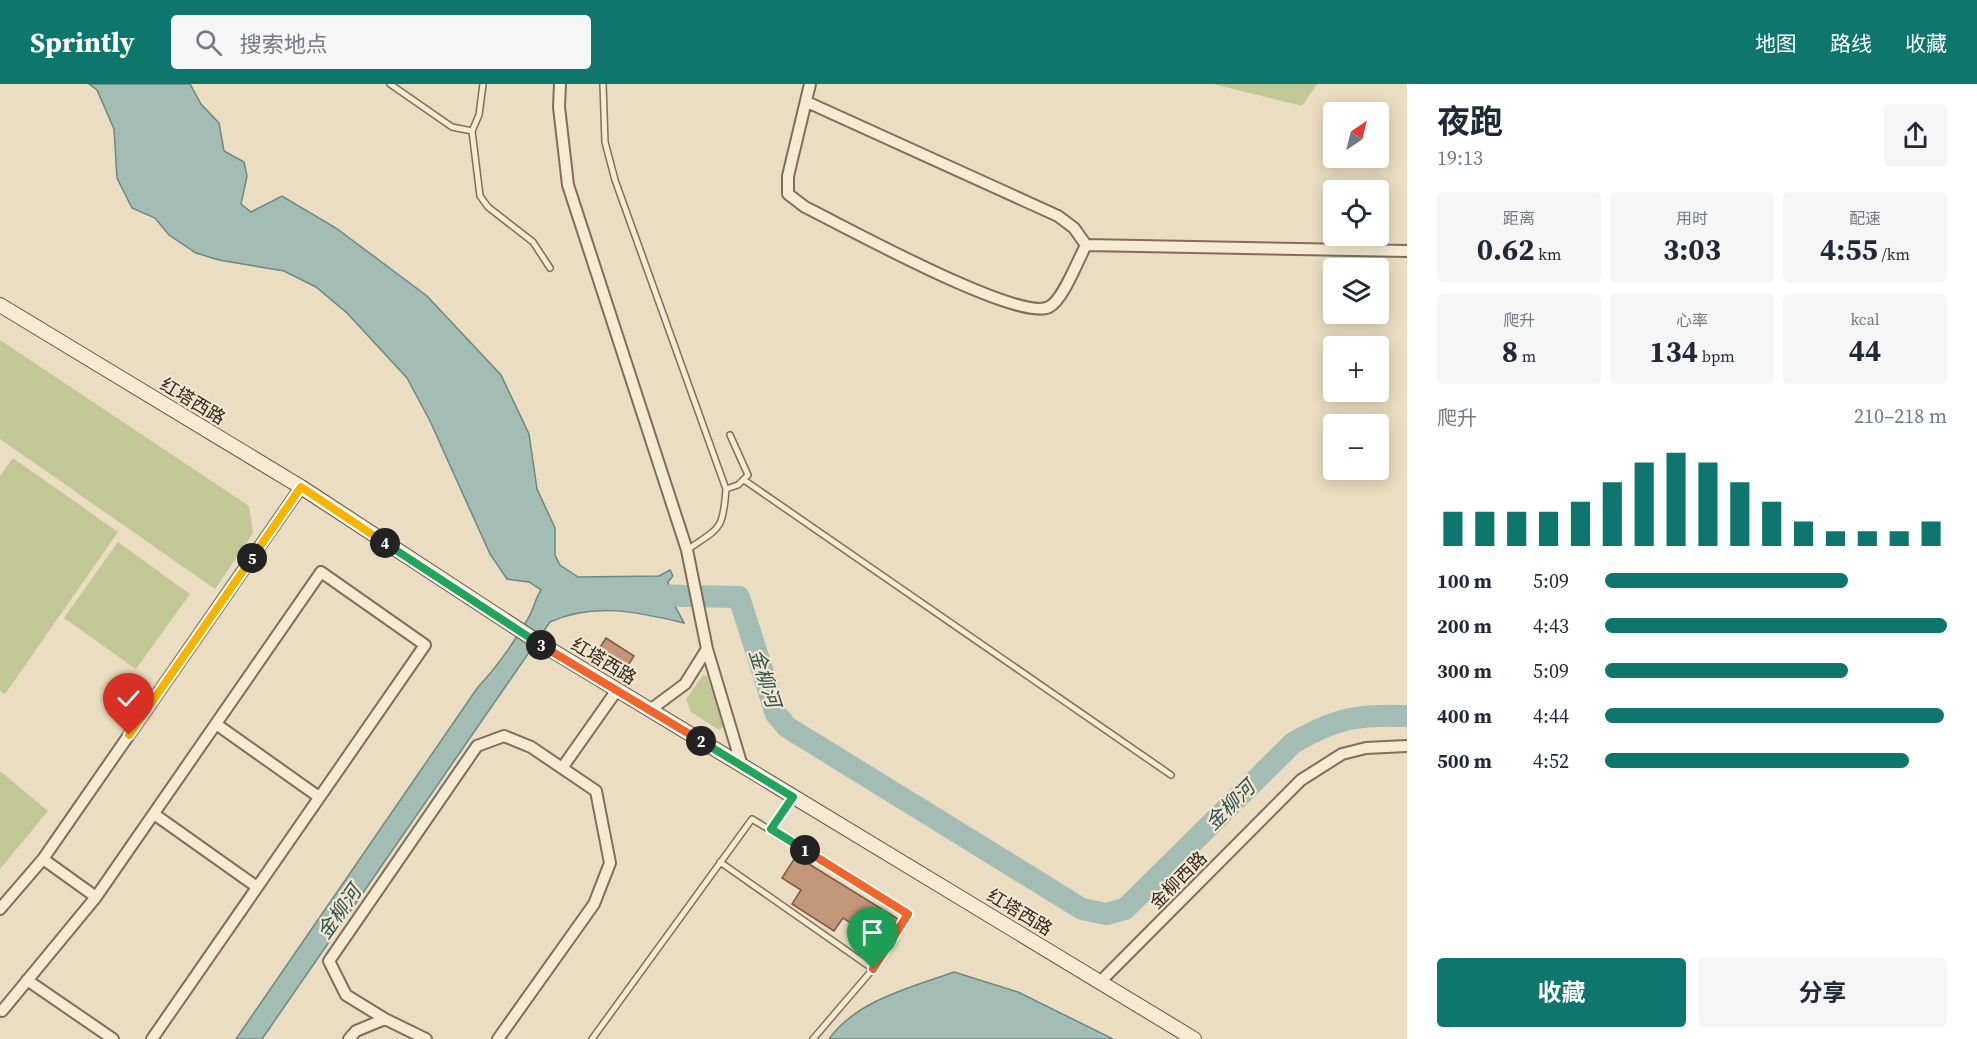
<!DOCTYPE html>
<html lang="zh">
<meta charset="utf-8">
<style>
body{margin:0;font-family:"Source Serif 4","Noto Sans SC",serif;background:#f6f6f7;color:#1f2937;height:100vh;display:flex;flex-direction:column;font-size:22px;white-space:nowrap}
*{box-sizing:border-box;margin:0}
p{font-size:20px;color:#747a83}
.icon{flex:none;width:33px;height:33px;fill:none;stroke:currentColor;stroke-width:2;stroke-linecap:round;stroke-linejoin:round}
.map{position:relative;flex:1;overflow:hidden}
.panel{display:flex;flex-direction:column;background:#fff;width:570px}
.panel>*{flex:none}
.needle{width:39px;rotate:35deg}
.fabs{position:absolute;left:1323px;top:18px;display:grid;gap:12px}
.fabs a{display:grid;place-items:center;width:66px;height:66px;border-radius:6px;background:#fff;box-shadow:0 3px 15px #0003;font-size:30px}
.pin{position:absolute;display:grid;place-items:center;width:51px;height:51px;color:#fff;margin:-62px -26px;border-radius:50% 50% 50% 0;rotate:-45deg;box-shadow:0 0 6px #0007}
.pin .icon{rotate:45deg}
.km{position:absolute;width:30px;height:30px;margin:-15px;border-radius:50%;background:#222;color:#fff;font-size:16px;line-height:30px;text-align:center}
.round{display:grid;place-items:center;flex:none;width:63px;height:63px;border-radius:6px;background:#f6f6f7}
.headline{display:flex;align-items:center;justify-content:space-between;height:102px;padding:0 30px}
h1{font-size:33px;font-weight:700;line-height:45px}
.metrics{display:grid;grid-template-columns:repeat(3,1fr);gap:9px;height:102px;padding:6px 30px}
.metrics div{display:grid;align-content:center;border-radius:6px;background:#f6f6f7;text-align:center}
.metrics b{font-size:30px;font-weight:700}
.metrics small{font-size:16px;font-weight:400}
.metrics p{font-size:16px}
.chart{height:168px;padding:12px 30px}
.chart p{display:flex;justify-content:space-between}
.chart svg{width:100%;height:108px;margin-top:6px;stroke:#0f766e;stroke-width:6}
.action{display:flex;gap:12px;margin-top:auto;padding:12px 30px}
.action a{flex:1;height:69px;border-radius:6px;background:#0f766e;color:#fff;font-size:24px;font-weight:700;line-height:69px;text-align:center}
.action a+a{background:#f6f6f7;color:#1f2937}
ul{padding:0 30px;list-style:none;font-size:20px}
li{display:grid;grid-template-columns:96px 72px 1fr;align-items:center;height:45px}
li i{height:15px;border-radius:8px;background:#0f766e}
header{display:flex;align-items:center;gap:36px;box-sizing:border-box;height:84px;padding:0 30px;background:#0f766e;color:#fff}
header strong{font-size:28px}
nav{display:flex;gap:33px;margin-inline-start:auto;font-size:21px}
.search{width:420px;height:54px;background:#f6f6f7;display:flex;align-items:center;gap:15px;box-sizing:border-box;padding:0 21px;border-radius:6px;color:#747a83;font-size:22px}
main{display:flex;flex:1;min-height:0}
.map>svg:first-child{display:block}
.green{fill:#c2c796}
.water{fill:#a3bcb4;stroke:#6b8981;stroke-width:1.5}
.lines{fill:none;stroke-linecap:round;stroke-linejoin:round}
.river{stroke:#a3bcb4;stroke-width:22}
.building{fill:#c5977a;stroke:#7f5942;stroke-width:1.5}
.lane-casing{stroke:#816e5a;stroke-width:8}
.street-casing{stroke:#816e5a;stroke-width:14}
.secondary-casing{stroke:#63503d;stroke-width:16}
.lane{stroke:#f5ebd3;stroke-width:5}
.street{stroke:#f5ebd3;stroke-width:10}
.secondary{stroke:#f5ebd3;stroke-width:14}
.split-1-casing{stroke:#fff;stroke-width:12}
.split-2-casing{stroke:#fff;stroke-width:12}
.split-3-casing{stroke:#fff;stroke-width:12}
.split-4-casing{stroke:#fff;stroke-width:12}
.split-5-casing{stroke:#fff;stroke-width:12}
.split-6-casing{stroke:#fff;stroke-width:12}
.split-1{stroke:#f0652b;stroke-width:8}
.split-2{stroke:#22a559;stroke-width:8}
.split-3{stroke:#f0652b;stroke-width:8}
.split-4{stroke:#22a559;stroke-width:8}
.split-5{stroke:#f5b400;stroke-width:8}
.split-6{stroke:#f5b400;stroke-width:8}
.labels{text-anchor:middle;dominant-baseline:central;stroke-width:4.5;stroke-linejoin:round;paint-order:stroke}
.street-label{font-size:18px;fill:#32271d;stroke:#f2e7d0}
.water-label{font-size:20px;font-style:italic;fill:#2d514e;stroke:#f2e7d0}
</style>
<header>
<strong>Sprintly</strong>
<div class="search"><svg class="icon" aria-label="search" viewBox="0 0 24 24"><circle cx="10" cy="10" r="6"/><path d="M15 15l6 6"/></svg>搜索地点</div>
<nav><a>地图</a><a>路线</a><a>收藏</a></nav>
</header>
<main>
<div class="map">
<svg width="1407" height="955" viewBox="0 0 1407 955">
<rect width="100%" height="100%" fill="#eaddc1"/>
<path class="green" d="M 1213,0 L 1317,0 L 1302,22 Z
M 0,256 L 249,422 L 253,449 L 215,505 L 0,355 Z
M 13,374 L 118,448 L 5,610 L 0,607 L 0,392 Z
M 118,458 L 190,510 L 136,585 L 64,534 Z
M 703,591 L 707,592 L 725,641 L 719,646 L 691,628 L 686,615 Z
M 0,687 L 48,727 L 0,785 Z"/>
<path class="water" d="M 89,0 L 190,0 L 201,20 L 219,39 L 224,67 L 244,78 L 247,92 L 241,120 L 251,128 L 282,112 L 336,144 L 427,212 L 501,291 L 529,350 L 537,405 L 555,444 L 555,471 L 560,481 L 578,493 L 659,492 L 670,486 L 673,492 L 668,498 L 674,520 L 684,539 C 638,528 595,518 550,538 L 262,955 L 236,955 L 478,603 C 497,583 515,557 529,533 C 534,524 535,515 541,506 L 529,498 L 507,495 L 490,470 L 430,337 L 407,294 L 347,229 L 316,203 L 284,187 L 219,176 L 196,169 L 169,151 L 155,134 L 132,124 L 117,94 L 114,45 L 97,6 Z
M 954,888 L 1018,908 L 1113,955 L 829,955 C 857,916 910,904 954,888 Z"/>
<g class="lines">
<path class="river" d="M 640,511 L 739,513 L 776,630 L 787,643 L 1082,825 L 1106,830 L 1125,825 L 1293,659 C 1336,634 1358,630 1407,632"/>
</g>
<path class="building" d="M 606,554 L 634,572 L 625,586 L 597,568 Z
M 796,772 L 898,835 L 883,861 L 843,834 L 834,847 L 792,820 L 801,806 L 782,794 Z"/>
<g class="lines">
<g class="lane-casing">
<path id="lane" d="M 390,0 L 452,43 L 472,47
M 483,0 L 479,31 L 472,47 L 480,112 L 488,123 L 533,158 L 550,184
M 603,0 L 605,58 L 615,96 L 726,405 C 723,447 720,443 687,466
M 744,396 L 1171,691
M 726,405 L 738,401 L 748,391 L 730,351
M 771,745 L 792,714
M 720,778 L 873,885
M 592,955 L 752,735 L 908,830 L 873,885 L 813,955"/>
</g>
<g class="street-casing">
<path id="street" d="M 560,0 L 559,23 L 568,101 L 687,466 L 707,565 L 742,682
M 807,18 L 1058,132 L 1074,144 L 1086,161 C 1078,176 1063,216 1049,223 C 1019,239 842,141 805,123 L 788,110 L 788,92 L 810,0
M 1086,161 L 1407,167
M 650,626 L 685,600 L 707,565
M 216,640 L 319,713
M 562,684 L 617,606
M 154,730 L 257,803
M 43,775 L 96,813
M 0,825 L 43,775 L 301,403
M 27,896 L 113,955
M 1100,898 L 1301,696 L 1342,670 L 1366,664 L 1407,662
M 2,927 L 96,813 L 321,488 L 425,561 L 152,955
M 385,935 L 346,911 L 329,877 L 477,662 L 504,652 L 531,663 L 596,707 L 610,779 L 594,820 L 498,955
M 349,955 L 356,947 L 385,935 L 426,955"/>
</g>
<g class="secondary-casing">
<path id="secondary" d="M 0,221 L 301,403 L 538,558 L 1194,955"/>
</g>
<use href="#lane" class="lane"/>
<use href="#street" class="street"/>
<use href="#secondary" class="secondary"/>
</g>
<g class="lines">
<g class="split-1-casing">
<path id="split-1" d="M 805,766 L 908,830 L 873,885"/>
</g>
<g class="split-2-casing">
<path id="split-2" d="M 701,657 L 793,713 L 771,745 L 805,766"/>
</g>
<g class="split-3-casing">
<path id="split-3" d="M 541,561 L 701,657"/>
</g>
<g class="split-4-casing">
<path id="split-4" d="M 385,459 L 541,561"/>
</g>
<g class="split-5-casing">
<path id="split-5" d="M 252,474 L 301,403 L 385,459"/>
</g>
<g class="split-6-casing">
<path id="split-6" d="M 129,651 L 252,474"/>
</g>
<use href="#split-1" class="split-1"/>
<use href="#split-2" class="split-2"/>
<use href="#split-3" class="split-3"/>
<use href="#split-4" class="split-4"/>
<use href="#split-5" class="split-5"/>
<use href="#split-6" class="split-6"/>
</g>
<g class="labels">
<g class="street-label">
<text transform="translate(193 317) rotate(31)">红塔西路</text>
<text transform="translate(604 577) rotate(31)">红塔西路</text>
<text transform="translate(1178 796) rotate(-45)">金柳西路</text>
<text transform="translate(1020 828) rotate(31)">红塔西路</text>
</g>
<g class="water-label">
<text transform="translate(765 594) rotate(72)">金柳河</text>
<text transform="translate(1230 721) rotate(-45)">金柳河</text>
<text transform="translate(339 828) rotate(-55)">金柳河</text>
</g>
</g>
</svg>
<div class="fabs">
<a><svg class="needle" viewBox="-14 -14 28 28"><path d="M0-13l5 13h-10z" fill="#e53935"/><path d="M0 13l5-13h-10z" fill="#747a83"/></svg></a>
<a><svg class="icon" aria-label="locate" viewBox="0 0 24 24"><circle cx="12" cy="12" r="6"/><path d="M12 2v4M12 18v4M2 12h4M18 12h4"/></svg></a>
<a><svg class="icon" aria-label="layers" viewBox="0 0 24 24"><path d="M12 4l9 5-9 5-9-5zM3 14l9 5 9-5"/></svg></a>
<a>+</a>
<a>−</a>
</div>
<div class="pin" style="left:873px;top:885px;background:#1e9e55"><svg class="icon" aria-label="arrive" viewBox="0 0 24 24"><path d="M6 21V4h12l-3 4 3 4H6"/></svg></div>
<div class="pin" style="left:129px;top:651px;background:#d93025"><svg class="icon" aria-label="check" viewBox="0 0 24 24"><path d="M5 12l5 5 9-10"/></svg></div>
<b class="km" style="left:805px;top:766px">1</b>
<b class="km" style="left:701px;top:657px">2</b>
<b class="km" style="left:541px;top:561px">3</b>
<b class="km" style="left:385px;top:459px">4</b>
<b class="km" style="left:252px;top:474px">5</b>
</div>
<section class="panel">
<div class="headline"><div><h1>夜跑</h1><p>19:13</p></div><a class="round"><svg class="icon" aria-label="share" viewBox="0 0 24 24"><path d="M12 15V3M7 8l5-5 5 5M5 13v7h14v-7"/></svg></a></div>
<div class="metrics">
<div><p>距离</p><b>0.62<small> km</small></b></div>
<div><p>用时</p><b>3:03</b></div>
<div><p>配速</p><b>4:55<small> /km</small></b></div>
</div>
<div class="metrics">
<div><p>爬升</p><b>8<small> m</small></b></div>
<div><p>心率</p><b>134<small> bpm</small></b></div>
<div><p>kcal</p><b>44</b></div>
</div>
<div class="chart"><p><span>爬升</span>210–218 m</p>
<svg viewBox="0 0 160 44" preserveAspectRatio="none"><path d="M5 44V30M15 44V30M25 44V30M35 44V30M45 44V26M55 44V18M65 44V10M75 44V6M85 44V10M95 44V18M105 44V26M115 44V34M125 44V38M135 44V38M145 44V38M155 44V34"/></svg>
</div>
<ul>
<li><b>100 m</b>5:09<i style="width:71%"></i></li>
<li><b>200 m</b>4:43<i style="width:100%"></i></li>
<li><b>300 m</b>5:09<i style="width:71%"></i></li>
<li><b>400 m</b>4:44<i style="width:99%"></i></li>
<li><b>500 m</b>4:52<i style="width:89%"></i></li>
</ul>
<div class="action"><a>收藏</a><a>分享</a></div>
</section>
</main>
